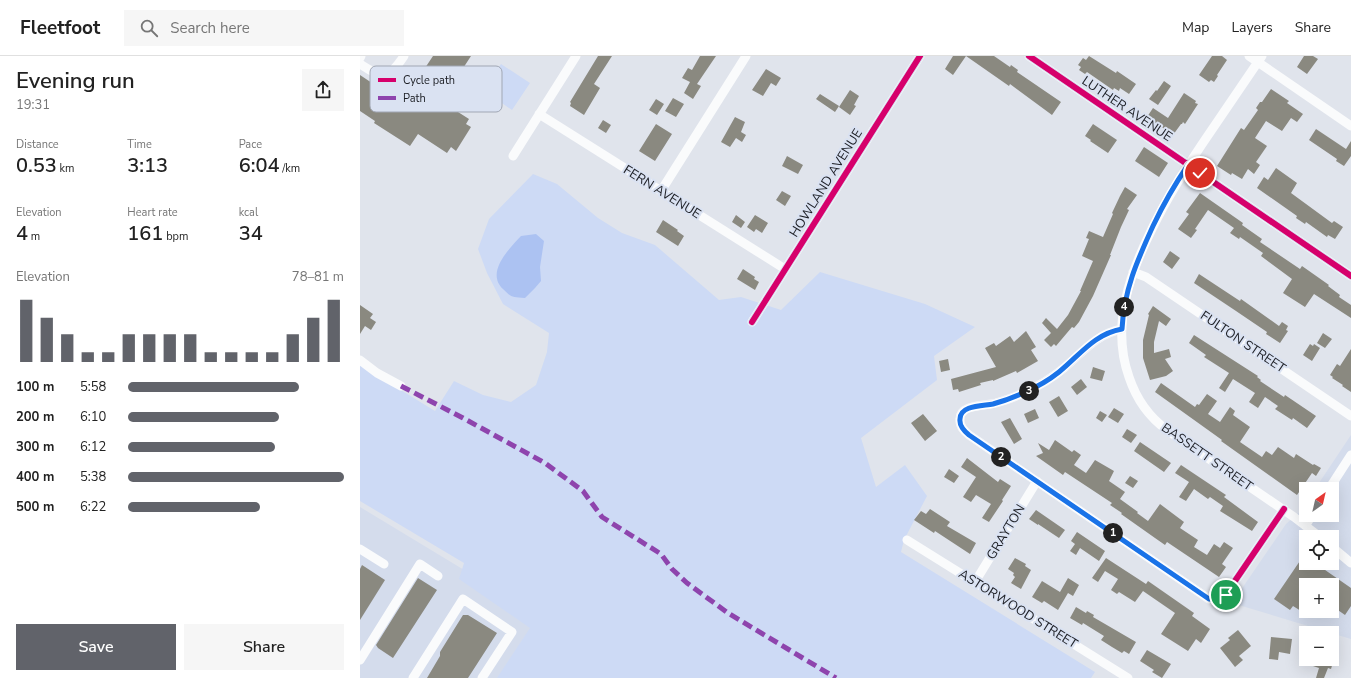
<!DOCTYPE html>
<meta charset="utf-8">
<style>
body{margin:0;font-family:"Nunito Sans",sans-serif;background:#f6f6f6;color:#222;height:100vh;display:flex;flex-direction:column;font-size:15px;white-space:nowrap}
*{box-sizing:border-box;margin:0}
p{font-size:13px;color:#767676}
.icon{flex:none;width:22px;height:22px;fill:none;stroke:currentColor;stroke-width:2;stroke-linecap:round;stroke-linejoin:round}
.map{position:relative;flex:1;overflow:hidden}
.sheet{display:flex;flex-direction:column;background:#fff;width:360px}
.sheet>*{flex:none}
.needle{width:26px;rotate:34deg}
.fabs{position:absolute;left:939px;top:426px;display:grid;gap:8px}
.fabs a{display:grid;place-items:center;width:40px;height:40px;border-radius:0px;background:#fff;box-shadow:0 4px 16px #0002;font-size:20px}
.pin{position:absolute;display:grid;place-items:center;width:34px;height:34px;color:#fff;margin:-17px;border:2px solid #fff;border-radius:50%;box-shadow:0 1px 4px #0007}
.km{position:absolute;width:20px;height:20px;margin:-10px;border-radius:50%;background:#222;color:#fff;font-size:11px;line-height:20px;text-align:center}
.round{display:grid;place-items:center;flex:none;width:42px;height:42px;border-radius:0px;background:#f6f6f6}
.headline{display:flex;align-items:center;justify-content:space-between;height:68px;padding:0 16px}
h1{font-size:22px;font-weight:600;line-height:30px}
.metrics{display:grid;grid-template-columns:repeat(3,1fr);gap:6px;height:68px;padding:4px 16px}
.metrics div{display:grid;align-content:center}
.metrics b{font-size:20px;font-weight:600}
.metrics small{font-size:11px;font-weight:400}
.metrics p{font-size:11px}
.chart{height:112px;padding:8px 16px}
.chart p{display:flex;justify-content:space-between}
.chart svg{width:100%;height:72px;margin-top:4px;stroke:#61636a;stroke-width:6}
.button{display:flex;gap:8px;margin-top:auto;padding:8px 16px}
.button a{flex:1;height:46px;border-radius:0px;background:#61636a;color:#fff;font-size:16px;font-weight:600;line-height:46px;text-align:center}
.button a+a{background:#f6f6f6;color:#222}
ul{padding:0 16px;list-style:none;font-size:13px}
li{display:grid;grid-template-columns:64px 48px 1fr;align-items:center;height:30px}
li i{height:10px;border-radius:5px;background:#61636a}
header{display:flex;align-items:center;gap:24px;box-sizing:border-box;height:56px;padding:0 20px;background:#fff;border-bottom:1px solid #e0e0e0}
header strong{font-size:19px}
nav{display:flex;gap:22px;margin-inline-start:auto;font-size:14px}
.search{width:280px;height:36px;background:#f6f6f6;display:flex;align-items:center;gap:10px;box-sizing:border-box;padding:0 14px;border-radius:0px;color:#767676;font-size:15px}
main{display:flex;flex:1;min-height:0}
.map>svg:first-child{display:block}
.built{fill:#d4dcec;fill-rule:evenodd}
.green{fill:#cddaf5}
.water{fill:#acc2f2}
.building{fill:#8a8980}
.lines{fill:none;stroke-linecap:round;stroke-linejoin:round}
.path{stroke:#ccced1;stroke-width:1.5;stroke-dasharray:2 2;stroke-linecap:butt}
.minor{stroke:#fafbfc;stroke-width:9}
.quiet{stroke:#8e44ad;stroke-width:5;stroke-dasharray:10 5;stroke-linecap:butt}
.cycleway-casing{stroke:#dae2f2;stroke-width:8}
.cycleway{stroke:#d6006c;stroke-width:6}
.route-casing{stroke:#fff;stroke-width:8}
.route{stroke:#1a73e8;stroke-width:5}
.labels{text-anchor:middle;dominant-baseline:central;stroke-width:4;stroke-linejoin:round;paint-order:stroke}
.street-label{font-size:13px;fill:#1c1e24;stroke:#dae2f2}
.key{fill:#dae2f2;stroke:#a1a7b4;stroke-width:1}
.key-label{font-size:11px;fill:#1c1e24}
</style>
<header>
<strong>Fleetfoot</strong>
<div class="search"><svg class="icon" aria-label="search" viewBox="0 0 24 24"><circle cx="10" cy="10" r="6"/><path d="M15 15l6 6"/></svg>Search here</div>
<nav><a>Map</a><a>Layers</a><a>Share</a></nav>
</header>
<main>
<section class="sheet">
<div class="headline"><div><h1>Evening run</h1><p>19:31</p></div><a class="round"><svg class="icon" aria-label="share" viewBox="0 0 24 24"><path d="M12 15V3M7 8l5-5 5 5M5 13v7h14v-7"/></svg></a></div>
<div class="metrics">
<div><p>Distance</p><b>0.53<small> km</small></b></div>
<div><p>Time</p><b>3:13</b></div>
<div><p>Pace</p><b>6:04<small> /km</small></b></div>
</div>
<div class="metrics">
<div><p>Elevation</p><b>4<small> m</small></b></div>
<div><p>Heart rate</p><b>161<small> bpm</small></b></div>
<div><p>kcal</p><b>34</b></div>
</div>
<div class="chart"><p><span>Elevation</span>78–81 m</p>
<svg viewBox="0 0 160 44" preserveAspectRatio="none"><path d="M5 44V6M15 44V17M25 44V27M35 44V38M45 44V38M55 44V27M65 44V27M75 44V27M85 44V27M95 44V38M105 44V38M115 44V38M125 44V38M135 44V27M145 44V17M155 44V6"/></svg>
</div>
<ul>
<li><b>100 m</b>5:58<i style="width:79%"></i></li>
<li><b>200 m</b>6:10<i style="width:70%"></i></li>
<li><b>300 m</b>6:12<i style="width:68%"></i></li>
<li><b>400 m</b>5:38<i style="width:100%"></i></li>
<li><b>500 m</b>6:22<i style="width:61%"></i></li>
</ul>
<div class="button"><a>Save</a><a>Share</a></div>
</section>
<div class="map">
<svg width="991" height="622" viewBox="0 0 991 622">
<rect width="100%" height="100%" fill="#e0e4ec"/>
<path class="built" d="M 991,379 L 991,583 L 872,547 L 926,468 L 942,454 L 946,447 L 946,459 L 972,459 L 972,433 L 955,433 ZM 946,481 L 972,481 L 972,507 L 946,507 ZM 946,529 L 972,529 L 972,555 L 946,555 Z
M 0,451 L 182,561 L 142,622 L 0,622 Z"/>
<path class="green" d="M 141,8 L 170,27 L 152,54 L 136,43 L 131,50 L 118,41 Z
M 173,118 L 197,128 L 238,162 L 262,177 L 295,189 L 359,244 L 381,241 L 421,254 L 460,216 L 565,248 L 615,271 L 574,300 L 577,324 L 501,382 L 516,431 L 545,409 L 567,440 L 544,484 L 541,496 L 735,616 L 731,622 L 137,622 L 170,572 L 99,523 L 104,507 L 0,445 L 0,309 L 75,355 L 94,325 L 123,339 L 151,346 L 176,329 L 187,296 L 189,277 L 143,248 L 127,217 L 118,193 L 129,163 Z"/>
<path class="water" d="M 176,178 L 184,185 L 180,211 L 181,225 L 175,232 L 165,242 C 152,241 152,242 143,233 C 125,216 150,192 161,180 Z"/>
<path class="building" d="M 73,0 L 111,0 L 85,40 L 102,50 L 98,56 L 109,63 L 106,68 L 111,71 L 96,95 L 91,91 L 87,97 L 58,78 L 50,90 L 14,67 L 15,65 L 0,55 L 0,19 L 33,41 L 34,40 L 52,51 L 66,30 L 57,24 Z
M 238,0 L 252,0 L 234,28 L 240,32 L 224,59 L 210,50 L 211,47 L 210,46 Z
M 340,0 L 356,0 L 337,28 L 341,30 L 333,43 L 324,37 L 330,26 L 322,22 L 328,12 L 332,14 Z
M 593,0 L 606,0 L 593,19 L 585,13 Z
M 606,0 L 634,0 L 650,11 L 651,9 L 658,14 L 657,16 L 701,46 L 692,59 L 650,28 L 649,30 Z
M 729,0 L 756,17 L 757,15 L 776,28 L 769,38 L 760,32 L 759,35 L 754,32 L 753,34 L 727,16 L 725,18 L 719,14 L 721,11 L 718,9 L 723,2 L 726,4 Z
M 852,0 L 862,0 L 867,4 L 857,19 L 858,20 L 854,26 L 851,24 L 849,26 L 839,19 Z
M 944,0 L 953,0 L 958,3 L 947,18 L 937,11 Z
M 406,13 L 421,22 L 416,30 L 411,27 L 403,40 L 392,34 Z
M 804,25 L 811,30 L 798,49 L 789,43 L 796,34 L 797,35 Z
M 911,33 L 929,45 L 927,47 L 943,58 L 937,66 L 931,62 L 922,75 L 906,65 L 895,82 L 907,90 L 896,106 L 900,109 L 894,118 L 888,113 L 882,123 L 872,117 L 871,119 L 857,110 L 881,72 L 884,74 L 898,54 L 896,52 L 900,46 L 902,46 Z
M 490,34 L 499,40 L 494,49 L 496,50 L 490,59 L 479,51 Z
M 824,37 L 836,45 L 835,47 L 838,48 L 825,68 L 823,66 L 822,68 L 821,68 L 813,79 L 787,61 L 793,52 L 808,62 Z
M 460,38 L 479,50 L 475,56 L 456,43 Z
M 313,42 L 324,48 L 316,61 L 305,55 Z
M 296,43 L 304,48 L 297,59 L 289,54 Z
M 375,61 L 385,66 L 381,76 L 386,79 L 382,86 L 376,82 L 370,91 L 361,86 Z
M 243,64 L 251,69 L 246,77 L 238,72 Z
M 296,68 L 312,78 L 295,105 L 279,95 Z
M 733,68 L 757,84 L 748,97 L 730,85 L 731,84 L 725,80 Z
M 956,73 L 986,93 L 991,85 L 991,100 L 984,110 L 976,105 L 977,103 L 949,84 Z
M 784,91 L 808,107 L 799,121 L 775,105 Z
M 427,100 L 443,109 L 438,118 L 422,110 Z
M 916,112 L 937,127 L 931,137 L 972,167 L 974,165 L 983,171 L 975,183 L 968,179 L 967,181 L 946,166 L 945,168 L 936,162 L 937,160 L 897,132 L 904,121 L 908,124 Z
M 765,131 L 777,139 L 767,153 L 769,154 L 761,171 L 750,199 L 751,199 L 733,240 L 719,266 L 714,272 L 712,271 L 696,290 L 694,288 L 691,291 L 684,284 L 691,277 L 682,267 L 686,262 L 697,273 L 708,259 L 721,235 L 720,235 L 733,205 L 722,200 L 729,183 L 726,182 L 729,175 L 743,181 L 753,158 L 752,157 L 760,140 Z
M 422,135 L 431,140 L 425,150 L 416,144 Z
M 840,137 L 883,167 L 882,169 L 902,183 L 900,186 L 940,213 L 942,210 L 969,229 L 968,230 L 980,239 L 979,241 L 991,249 L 991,262 L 954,238 L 945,251 L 923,237 L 932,223 L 901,200 L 903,197 L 880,181 L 879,183 L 870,177 L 874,172 L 848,154 L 835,173 L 837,174 L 831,182 L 818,173 L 829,158 L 826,156 Z
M 376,159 L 385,166 L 381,172 L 372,166 Z
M 395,159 L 408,167 L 402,177 L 396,173 L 394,176 L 387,171 Z
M 303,164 L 318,174 L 317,175 L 324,180 L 318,190 L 296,176 Z
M 810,195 L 820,202 L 812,213 L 803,206 Z
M 383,213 L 395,221 L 394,223 L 399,226 L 395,234 L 377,223 Z
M 839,218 L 880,245 L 881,243 L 919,270 L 922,266 L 928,270 L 926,274 L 928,275 L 920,287 L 906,278 L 907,276 L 876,255 L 834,227 Z
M 0,249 L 13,258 L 10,262 L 16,266 L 11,274 L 5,270 L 0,278 Z
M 793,250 L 811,263 L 806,270 L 799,265 L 794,286 L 794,297 L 809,293 L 811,301 L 805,303 L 813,315 L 806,320 L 790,324 L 783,302 L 783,284 L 789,259 L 788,258 Z
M 666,275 L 676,291 L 671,294 L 678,305 L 657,317 L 656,315 L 633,325 L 633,324 L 620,327 L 621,329 L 599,336 L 598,333 L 593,334 L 591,323 L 636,311 L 625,292 L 634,287 L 636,290 L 650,280 L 654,286 Z
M 963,277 L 972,283 L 965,292 L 957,287 Z
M 834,279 L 898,320 L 897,321 L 901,324 L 900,325 L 924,341 L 925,339 L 956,360 L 947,372 L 933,362 L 932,364 L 915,353 L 918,350 L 905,341 L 898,352 L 889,346 L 895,337 L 873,323 L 865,336 L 859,332 L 869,317 L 844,301 L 846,299 L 829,287 Z
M 950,288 L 953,290 L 954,288 L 960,292 L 952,305 L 943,299 Z
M 991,293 L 991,336 L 982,330 L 983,329 L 972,322 L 973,321 L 970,319 L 977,308 L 980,310 Z
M 588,303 L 590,314 L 581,316 L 579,305 Z
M 733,311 L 745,315 L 742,325 L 730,322 Z
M 721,323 L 727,331 L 717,339 L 711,331 Z
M 801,327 L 835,351 L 837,348 L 839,349 L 847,338 L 857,345 L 848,358 L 860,366 L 870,351 L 875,355 L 873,359 L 890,371 L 880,386 L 902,401 L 906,395 L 912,399 L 918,391 L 934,402 L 936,398 L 953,409 L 954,408 L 961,412 L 956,420 L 952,417 L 937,439 L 861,385 L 862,384 L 795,336 Z
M 699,340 L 708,355 L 698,361 L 689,346 Z
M 754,352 L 764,358 L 758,367 L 748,361 Z
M 675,353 L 679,362 L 668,367 L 664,358 Z
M 740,355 L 747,359 L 742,366 L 736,362 Z
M 563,358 L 577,375 L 565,385 L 551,367 Z
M 650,362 L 662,383 L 654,388 L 641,366 Z
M 767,373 L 777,379 L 771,387 L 762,381 Z
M 695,384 L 712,396 L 714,394 L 721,399 L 714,409 L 726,417 L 735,404 L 754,415 L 749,425 L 765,436 L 760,443 L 778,456 L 777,457 L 788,465 L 800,448 L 824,466 L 820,472 L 838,484 L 834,491 L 847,499 L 854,488 L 860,492 L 864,486 L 873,492 L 862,508 L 866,511 L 859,521 L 807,486 L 805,489 L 795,482 L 761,458 L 762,457 L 750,449 L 752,447 L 705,416 L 703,419 L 676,400 L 683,397 L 678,387 L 689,394 Z
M 780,386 L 811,407 L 804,416 L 774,395 Z
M 607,402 L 638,426 L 640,423 L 651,430 L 642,444 L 643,445 L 629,466 L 622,462 L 631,448 L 616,439 L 611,446 L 603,441 L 616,421 L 601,411 Z
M 821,409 L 866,439 L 864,441 L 898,466 L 892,475 L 860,455 L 863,450 L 850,441 L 848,443 L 834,433 L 826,445 L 819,441 L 829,426 L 815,417 Z
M 589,413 L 599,420 L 594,427 L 584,421 Z
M 770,420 L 778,425 L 773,432 L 765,427 Z
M 570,453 L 590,466 L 587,470 L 616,487 L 610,498 L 575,475 L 574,477 L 554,464 L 561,455 L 566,458 Z
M 676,454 L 705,474 L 699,482 L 678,468 L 678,469 L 669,463 Z
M 717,476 L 745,495 L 739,505 L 720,492 L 716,499 L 710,495 L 715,488 L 711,485 Z
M 946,496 L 946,507 L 955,507 L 991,532 L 991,550 L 985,559 L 972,550 L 972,529 L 946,529 L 946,548 L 941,555 L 933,550 L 930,554 L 914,543 Z
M 655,502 L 666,508 L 665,510 L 671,514 L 661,533 L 651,527 L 655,521 L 653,519 L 654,517 L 648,513 Z
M 746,502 L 786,528 L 788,525 L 834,557 L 832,560 L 850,573 L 841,587 L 836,583 L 828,595 L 801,578 L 815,557 L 783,535 L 775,546 L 759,536 L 757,538 L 751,534 L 758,523 L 745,515 L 738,526 L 732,522 Z
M 2,509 L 25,524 L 0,564 L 0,513 Z
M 58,522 L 77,534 L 33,602 L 18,592 L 16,589 Z
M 708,522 L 719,529 L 713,540 L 708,537 L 698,554 L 684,545 L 682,547 L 672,541 L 682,525 L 700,536 Z
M 716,551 L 726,557 L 727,555 L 734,559 L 733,561 L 776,586 L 769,598 L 764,595 L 762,597 L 752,591 L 741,584 L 744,580 L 723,567 L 722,569 L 710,562 Z
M 103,559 L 108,559 L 137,577 L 108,622 L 67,622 L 80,600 L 80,596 Z
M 878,574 L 891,590 L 879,600 L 883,604 L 875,611 L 860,592 L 870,584 L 868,582 Z
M 911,581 L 932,583 L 930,598 L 919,596 L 918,604 L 909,603 Z
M 787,594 L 811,608 L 802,622 L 792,616 L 794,614 L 780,605 Z
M 952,603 L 974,603 L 971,613 L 968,612 L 964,622 L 956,622 L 959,612 L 950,609 Z"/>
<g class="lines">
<path class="path" d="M 41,18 L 64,33
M 29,26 L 32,38
M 27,44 L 43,20"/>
<path class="minor" d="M 669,0 L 991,220
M 889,0 L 991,70
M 902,0 C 885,25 868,50 851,75 C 829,107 809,138 792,173 C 769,219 751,270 769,321 C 776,342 789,361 807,374 L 934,461 L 960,481
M 0,2 L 1,0
M 0,8 C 23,23 28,24 44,0
M 179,58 L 425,213
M 153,100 L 216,0
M 301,135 L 386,0
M 773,216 L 786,221 L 991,360
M 392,266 L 560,0
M 762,273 C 736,278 723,296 704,312 C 692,322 679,330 665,336 C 656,341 646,344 636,347 C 625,350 600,348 600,363 C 599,370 604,375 609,379 L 849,543 C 855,546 859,545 864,541 L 924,453
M 0,304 L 17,317 L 41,330
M 969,433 L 991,399
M 946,469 L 952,459
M 547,484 L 768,622
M 972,491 L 991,507
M 0,493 L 24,508
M 615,526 L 677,425
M 0,604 L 60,508 L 78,520
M 53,622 L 103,543 L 152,576 L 122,622"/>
<path class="quiet" d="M 41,330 L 103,362 L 185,407 L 223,435 L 242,461 L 301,498 L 312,513 L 327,527 L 368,557 L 476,622"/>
<g class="cycleway-casing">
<path id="cycleway" d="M 669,0 L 991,220
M 392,266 L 560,0
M 762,273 C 736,278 723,296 704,312 C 692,322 679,330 665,336 C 656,341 646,344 636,347 C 625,350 600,348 600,363 C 599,370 604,375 609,379 L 849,543 C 855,546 859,545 864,541 L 924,453"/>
</g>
<use href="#cycleway" class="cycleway"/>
</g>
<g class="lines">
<g class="route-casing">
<path id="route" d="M 840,117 L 828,109 C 815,128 803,149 793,170 C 777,205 764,234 762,273 C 734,278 720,299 699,316 C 689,324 677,331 665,336 C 655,341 644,345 633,348 C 623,350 600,349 600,363 C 599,370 604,375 609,379 L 849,543 L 858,544 L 866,539"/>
</g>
<use href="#route" class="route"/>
</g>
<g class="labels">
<g class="street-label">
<text transform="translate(767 53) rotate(34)">LUTHER AVENUE</text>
<text transform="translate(466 127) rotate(-58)">HOWLAND AVENUE</text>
<text transform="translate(302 136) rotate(32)">FERN AVENUE</text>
<text transform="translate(883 286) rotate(34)">FULTON STREET</text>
<text transform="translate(847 401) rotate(35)">BASSETT STREET</text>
<text transform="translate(646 476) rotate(-59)">GRAYTON</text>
<text transform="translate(658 553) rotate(32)">ASTORWOOD STREET</text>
</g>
</g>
<rect x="10" y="10" width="132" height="46" rx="6" class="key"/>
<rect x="18" y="22" width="18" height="4" fill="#d6006c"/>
<rect x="18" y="40" width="18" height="4" fill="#8e44ad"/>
<g class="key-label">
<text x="43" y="28">Cycle path</text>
<text x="43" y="46">Path</text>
</g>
</svg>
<div class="fabs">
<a><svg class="needle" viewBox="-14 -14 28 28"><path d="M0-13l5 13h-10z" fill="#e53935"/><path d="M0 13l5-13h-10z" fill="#767676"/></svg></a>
<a><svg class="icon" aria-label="locate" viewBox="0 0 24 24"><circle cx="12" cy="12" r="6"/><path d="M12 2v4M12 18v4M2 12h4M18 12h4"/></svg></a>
<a>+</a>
<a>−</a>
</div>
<div class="pin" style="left:866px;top:539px;background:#1e9e55"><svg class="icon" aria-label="arrive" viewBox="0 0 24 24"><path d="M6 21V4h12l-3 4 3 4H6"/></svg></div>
<div class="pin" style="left:840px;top:117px;background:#d93025"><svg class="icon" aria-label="check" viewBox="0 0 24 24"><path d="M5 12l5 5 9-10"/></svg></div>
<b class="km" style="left:753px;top:477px">1</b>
<b class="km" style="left:641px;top:401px">2</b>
<b class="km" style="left:669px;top:335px">3</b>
<b class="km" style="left:764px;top:251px">4</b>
</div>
</main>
